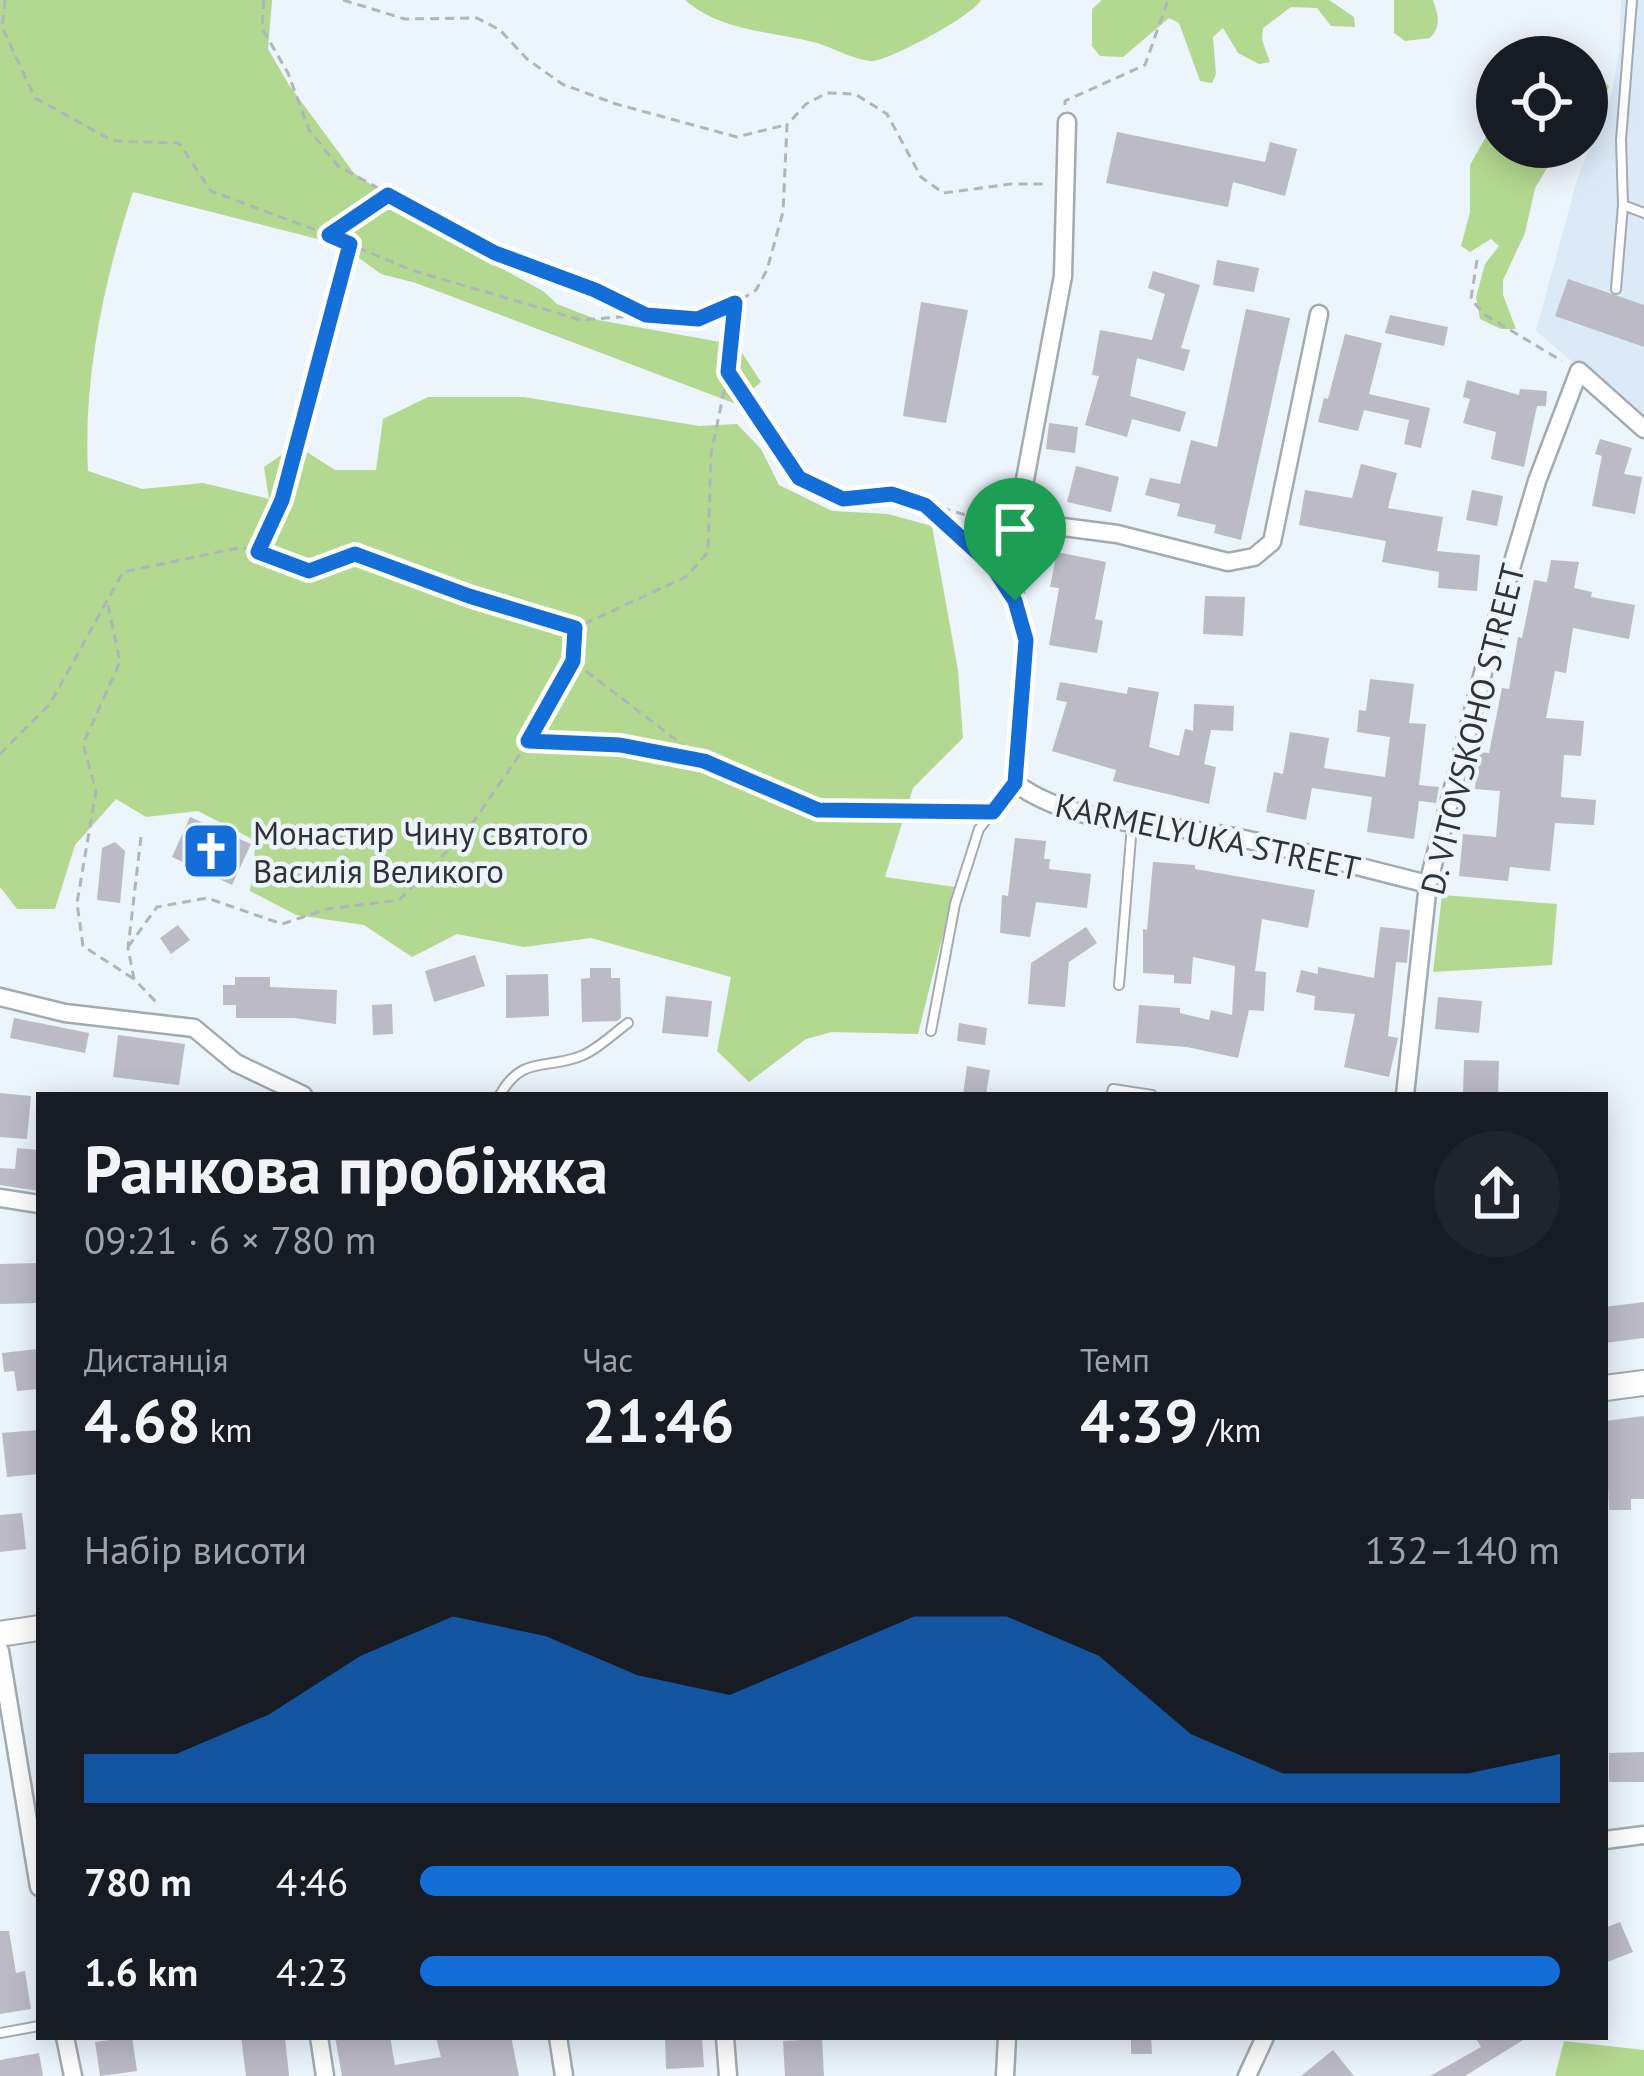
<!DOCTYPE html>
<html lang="uk">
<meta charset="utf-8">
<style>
body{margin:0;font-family:"PT Sans",sans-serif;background:#20242c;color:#f1f3f6;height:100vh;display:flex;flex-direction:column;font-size:45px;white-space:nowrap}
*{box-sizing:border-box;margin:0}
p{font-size:39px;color:#9ea1a6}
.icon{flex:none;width:66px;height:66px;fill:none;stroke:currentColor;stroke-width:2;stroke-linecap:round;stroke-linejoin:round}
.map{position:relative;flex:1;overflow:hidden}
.drawer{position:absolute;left:36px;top:1092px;width:1572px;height:948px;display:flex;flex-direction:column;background:#171b24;border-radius:0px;box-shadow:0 6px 30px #0003}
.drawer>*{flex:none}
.tools{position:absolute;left:1476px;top:36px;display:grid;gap:24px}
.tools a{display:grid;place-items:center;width:132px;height:132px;border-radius:50%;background:#171b24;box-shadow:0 6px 30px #0003;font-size:60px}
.pin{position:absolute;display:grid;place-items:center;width:102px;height:102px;color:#fff;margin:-123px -51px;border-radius:50% 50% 50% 0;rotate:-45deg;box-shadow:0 0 12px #0007}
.pin .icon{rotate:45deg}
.round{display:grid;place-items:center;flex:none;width:126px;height:126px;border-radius:63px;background:#20242c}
.headline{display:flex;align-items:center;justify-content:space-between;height:204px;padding:0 48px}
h1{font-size:66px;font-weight:800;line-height:90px}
.metrics{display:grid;grid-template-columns:repeat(3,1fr);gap:18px;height:204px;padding:12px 48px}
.metrics div{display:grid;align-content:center}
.metrics b{font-size:60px;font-weight:800}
.metrics small{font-size:33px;font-weight:400}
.metrics p{font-size:33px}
.chart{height:336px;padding:24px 48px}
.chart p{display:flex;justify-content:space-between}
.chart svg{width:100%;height:216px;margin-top:12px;fill:#136ed7;opacity:.7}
ul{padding:0 48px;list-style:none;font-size:39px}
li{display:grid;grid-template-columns:192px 144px 1fr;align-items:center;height:90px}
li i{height:30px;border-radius:15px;background:#136ed7}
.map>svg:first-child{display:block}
.built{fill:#dce9f7}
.green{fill:#b3d890}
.building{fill:#bcbac4}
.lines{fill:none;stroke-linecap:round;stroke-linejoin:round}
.lane-casing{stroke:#a3aab2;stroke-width:12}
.street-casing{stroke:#a3aab2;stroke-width:21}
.secondary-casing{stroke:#a3aab2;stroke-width:28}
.path{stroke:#afb5bc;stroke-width:3;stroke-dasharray:9 6;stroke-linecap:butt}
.lane{stroke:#fff;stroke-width:8}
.street{stroke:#fff;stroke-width:16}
.secondary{stroke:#fff;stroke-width:24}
.route-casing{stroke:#fff;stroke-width:24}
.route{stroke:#136ed7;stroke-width:15}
.labels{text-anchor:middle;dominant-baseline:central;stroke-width:9;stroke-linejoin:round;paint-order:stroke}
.street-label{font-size:33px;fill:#303336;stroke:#ecf4fc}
.poi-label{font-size:33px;fill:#303336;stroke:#ecf4fc;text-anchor:start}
</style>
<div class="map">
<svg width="1644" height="2076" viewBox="0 0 1644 2076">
<rect width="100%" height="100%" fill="#ecf4fc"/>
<path class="built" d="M 1621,0 L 1644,0 L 1644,423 L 1536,331 L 1577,180 L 1612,92 L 1619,52 Z"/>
<path class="green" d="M 0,0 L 272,0 L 268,49 L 289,85 L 354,173 L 458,245 L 543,291 L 557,304 L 598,320 L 737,345 L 761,382 L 736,404 L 416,283 L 381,274 L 341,245 L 133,192 C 104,280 83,378 88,471 L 142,489 L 203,483 L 269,499 L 264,467 L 296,445 L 335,470 L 376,470 L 383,419 L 428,397 L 524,397 L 699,426 L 737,424 L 761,449 L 779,485 L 832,511 L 888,514 L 932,526 L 958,670 L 963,738 L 913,788 L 885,877 L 955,887 L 918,1034 L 832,1032 L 806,1039 L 749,1082 L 717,1051 L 731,977 L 591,938 L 524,947 L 457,934 L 412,957 L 364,925 L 296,915 L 250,891 L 256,841 L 198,811 L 146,817 L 116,799 L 75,845 L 55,909 L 17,909 L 0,887 Z
M 685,0 L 981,0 C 974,15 886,63 870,61 C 852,59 834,48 817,43 C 773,31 721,32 685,0 Z
M 1102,0 L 1329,0 L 1354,17 L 1355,27 L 1331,26 L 1317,8 L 1291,7 L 1263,28 L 1262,40 L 1270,62 L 1259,64 L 1238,53 L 1223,28 L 1213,37 L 1216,74 L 1212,83 L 1200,81 L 1179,23 L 1169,18 L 1123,57 L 1100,56 L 1092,46 L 1092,9 Z
M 1394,0 L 1433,0 C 1438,15 1442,25 1430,38 L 1405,41 L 1394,33 Z
M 1602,77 L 1609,87 L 1600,108 L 1587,119 L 1587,84 Z
M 1497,117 L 1497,147 L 1560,147 L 1535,188 L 1525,233 L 1503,280 L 1503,295 L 1516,329 L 1501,329 L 1480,319 L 1476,297 L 1485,264 L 1499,246 L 1491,239 L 1470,252 L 1461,246 L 1470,212 L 1470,165 Z
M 1442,895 L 1557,904 L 1552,965 L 1433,972 Z
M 1564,2041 L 1644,2050 L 1644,2076 L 1555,2076 Z"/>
<path class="building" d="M 1117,132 L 1265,162 L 1270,142 L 1297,149 L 1285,196 L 1233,182 L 1228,207 L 1106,183 Z
M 1217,260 L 1259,268 L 1254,292 L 1213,285 Z
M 1153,271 L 1200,285 L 1181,348 L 1190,350 L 1184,371 L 1137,358 L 1130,396 L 1186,412 L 1180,432 L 1132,419 L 1127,437 L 1085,425 L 1099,376 L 1092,375 L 1100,330 L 1152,340 L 1165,294 L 1148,288 Z
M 1568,279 L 1644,305 L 1644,347 L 1555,316 Z
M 921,302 L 968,310 L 946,423 L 903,416 Z
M 1246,309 L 1290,318 L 1241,540 L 1214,533 L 1216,525 L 1177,516 L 1180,504 L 1145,495 L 1150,478 L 1180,484 L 1191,440 L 1217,447 Z
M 1390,315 L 1448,327 L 1444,346 L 1385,333 Z
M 1345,334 L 1382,343 L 1369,394 L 1430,408 L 1421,448 L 1404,444 L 1409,420 L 1364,410 L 1358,431 L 1318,422 L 1324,398 L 1328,399 Z
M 1467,380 L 1519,395 L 1520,389 L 1547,391 L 1546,406 L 1537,406 L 1524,467 L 1491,459 L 1496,432 L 1463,423 L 1470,399 L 1463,397 Z
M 1049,423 L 1078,427 L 1075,453 L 1046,449 Z
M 1600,439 L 1632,448 L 1624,474 L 1642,477 L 1635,514 L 1592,506 L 1602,456 L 1595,454 Z
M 1361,464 L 1397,473 L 1388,508 L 1443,517 L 1437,551 L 1480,555 L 1477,591 L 1438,588 L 1439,572 L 1382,562 L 1386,541 L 1299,525 L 1305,490 L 1352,498 Z
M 1076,466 L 1119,477 L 1111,512 L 1067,502 Z
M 1472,490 L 1503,496 L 1497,526 L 1466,520 Z
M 1057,552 L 1106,562 L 1095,619 L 1103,621 L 1097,653 L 1049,645 L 1059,588 L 1050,587 Z
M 1551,560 L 1579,562 L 1574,588 L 1592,592 L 1591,597 L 1635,605 L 1629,639 L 1573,628 L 1566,673 L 1555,671 L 1546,718 L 1584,721 L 1581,756 L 1564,755 L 1561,797 L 1596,800 L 1594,825 L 1555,823 L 1550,871 L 1510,867 L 1508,881 L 1459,876 L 1463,834 L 1496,837 L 1500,791 L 1475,789 L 1478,752 L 1489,753 L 1502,688 L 1509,689 L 1518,637 L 1522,638 L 1534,580 L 1547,582 Z
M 1205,596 L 1245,597 L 1243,636 L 1203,634 Z
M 1370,679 L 1414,684 L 1409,723 L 1426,724 L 1419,785 L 1439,787 L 1436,803 L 1419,801 L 1414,839 L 1367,832 L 1372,797 L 1312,788 L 1306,820 L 1266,812 L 1274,772 L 1283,774 L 1290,732 L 1329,738 L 1324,768 L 1385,777 L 1390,737 L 1357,732 L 1359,710 L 1366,711 Z
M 1060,682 L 1127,694 L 1128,687 L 1159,692 L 1149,747 L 1179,756 L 1185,729 L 1193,731 L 1194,704 L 1234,706 L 1233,731 L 1211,730 L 1204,764 L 1216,767 L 1209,804 L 1113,781 L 1116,770 L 1052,751 L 1067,702 L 1056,700 Z
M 190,817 L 251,844 L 232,885 L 172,857 Z
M 1015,838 L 1046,841 L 1044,859 L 1050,859 L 1049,869 L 1091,874 L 1087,908 L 1036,902 L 1030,937 L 1000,933 L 1002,895 L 1008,896 Z
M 115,842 L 125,851 L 120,903 L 97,900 L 102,848 Z
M 1153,862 L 1195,865 L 1195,869 L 1315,890 L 1308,928 L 1262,919 L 1255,971 L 1266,972 L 1264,1011 L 1249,1010 L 1238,1058 L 1187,1047 L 1136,1043 L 1139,1005 L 1180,1008 L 1180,1013 L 1209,1020 L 1211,1010 L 1232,1015 L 1235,966 L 1193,957 L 1191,984 L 1174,983 L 1174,975 L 1143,973 L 1143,929 L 1147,930 Z
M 178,925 L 190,940 L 171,954 L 160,938 Z
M 1086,927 L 1097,943 L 1069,962 L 1065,1007 L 1028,1004 L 1031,963 Z
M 1380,927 L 1410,930 L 1407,963 L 1396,962 L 1388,1036 L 1398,1038 L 1389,1077 L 1344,1067 L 1355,1014 L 1314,1010 L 1315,996 L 1296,992 L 1301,970 L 1318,974 L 1318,967 L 1374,978 Z
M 475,955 L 485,986 L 434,1002 L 425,971 Z
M 590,968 L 611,968 L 611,978 L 620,978 L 621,1018 L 617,1021 L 582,1022 L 581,979 L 590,978 Z
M 548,974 L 549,1016 L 506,1018 L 506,975 Z
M 235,977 L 270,977 L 270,987 L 337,990 L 336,1024 L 294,1018 L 236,1018 L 236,1005 L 223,1005 L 223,985 L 235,985 Z
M 666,996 L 712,1001 L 708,1037 L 662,1033 Z
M 1438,997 L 1482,1001 L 1479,1033 L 1435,1029 Z
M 392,1004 L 393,1034 L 373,1035 L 372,1005 Z
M 14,1018 L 89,1033 L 85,1053 L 10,1038 Z
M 959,1023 L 987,1028 L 985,1045 L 957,1041 Z
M 118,1035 L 185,1044 L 179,1085 L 113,1077 Z
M 1464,1060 L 1499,1061 L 1498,1095 L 1463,1095 Z
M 967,1066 L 990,1070 L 986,1095 L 963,1095 Z
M 0,1093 L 31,1096 L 27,1139 L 0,1137 Z
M 17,1148 L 39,1150 L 39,1191 L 0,1185 L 0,1168 L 15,1169 Z
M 39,1263 L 39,1303 L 0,1304 L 0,1264 Z
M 1644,1302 L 1644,1338 L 1605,1343 L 1605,1307 Z
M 38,1349 L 39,1389 L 17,1391 L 14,1371 L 4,1372 L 2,1353 Z
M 1644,1416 L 1644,1499 L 1631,1499 L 1631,1510 L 1609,1510 L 1605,1421 Z
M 39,1430 L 39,1474 L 7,1477 L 2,1433 Z
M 22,1513 L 26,1549 L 0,1552 L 0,1515 Z
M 1644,1752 L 1644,1782 L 1609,1782 L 1609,1753 Z
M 1620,1922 L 1633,1952 L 1605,1963 L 1605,1928 Z
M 0,1931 L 9,1931 L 16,1973 L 25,1971 L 31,2009 L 0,2014 Z
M 132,2037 L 137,2071 L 100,2076 L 95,2042 Z
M 241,2037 L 285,2037 L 289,2076 L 246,2076 Z
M 335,2037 L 390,2037 L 395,2065 L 441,2057 L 436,2037 L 511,2037 L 519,2076 L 342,2076 Z
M 665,2037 L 702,2037 L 704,2067 L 666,2069 Z
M 1131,2037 L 1151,2037 L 1152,2054 L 1131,2054 Z
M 1475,2037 L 1528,2037 L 1465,2076 L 1430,2076 L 1481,2047 Z
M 822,2039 L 824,2076 L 785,2076 L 783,2041 Z
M 1333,2050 L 1354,2076 L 1301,2076 Z
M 39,2053 L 43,2076 L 0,2076 L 0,2060 Z"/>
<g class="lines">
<g class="lane-casing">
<path id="lane" d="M 1623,205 L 1644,213
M 1616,289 L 1623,205 L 1621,140 L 1632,0
M 1119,985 L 1132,825
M 931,1031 L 955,904 L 979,829 L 1013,786
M 500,1095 C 522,1055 546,1070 581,1056 C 597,1050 614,1033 628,1023
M 1111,1095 L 1113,1089 L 1152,1095
M 0,2033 L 39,2026"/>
</g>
<g class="street-casing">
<path id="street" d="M 1067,122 L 1063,276 L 1024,485 L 1009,520 L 1015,601 L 1026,640 L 1015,783 C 1075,827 1158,822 1229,836 C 1296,849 1362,868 1428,884
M 1009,520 L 1117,534 L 1228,562 L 1254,557 L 1272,542 L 1319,314
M 0,997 L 65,1013 L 194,1028 L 236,1063 L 303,1095
M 1405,1095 L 1428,884 L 1504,592 L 1537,481 L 1579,371 L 1644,429
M 0,1198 L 39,1204
M 0,1651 L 39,1887
M 1605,1840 L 1644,1835
M 65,2037 L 73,2076
M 319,2037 L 325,2076
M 558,2037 L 564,2076
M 725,2037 L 728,2076
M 1005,2076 L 1007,2037
M 1247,2076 L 1265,2037"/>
</g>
<g class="secondary-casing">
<path id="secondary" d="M 1605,1388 L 1644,1383
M 0,1634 L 39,1628"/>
</g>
<path class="path" d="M 5,0 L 2,27 L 35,98 L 113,141 L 179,143 L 211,191 L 329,235 L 387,196
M 264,0 L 262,28 L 288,73 L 309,130 L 338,166 L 495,253 L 595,290 L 646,315 L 698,319 L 726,309 L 756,290 L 767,270 L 783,212 L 787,125 L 806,104 L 827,93 L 855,94 L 887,114 L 921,177 L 943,193 L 1011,184 L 1045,184
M 343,0 L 405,19 L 477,18 L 500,30 L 527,59 L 562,84 L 616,104 L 737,137 L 785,125
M 1065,105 L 1065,101 L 1145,65 L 1168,0
M 330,236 L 411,270 L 581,320 L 643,315
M 1477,260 L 1471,299 L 1485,315 L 1562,361
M 735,305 L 728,372 L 798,478 L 843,499 L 892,494 L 987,521
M 927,507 L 991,565
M 258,552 L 282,500 L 349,246
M 108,605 L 120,662 L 83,744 L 96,791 L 77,903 L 83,946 L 134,979
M 574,662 L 704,761 L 818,810 L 971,811
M 528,741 L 620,744 L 702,761
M 0,754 L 50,704 L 123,572 L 243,547 L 309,571 L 355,555 L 469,596 L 575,628 L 686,577 L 708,552 L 711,454 L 728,372
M 141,837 L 128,948 L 134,979 L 158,1004
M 128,947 L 157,907 L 207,898 L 282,924 L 327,909 L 399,900 L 467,831 L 538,728 L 573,661 L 575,630"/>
<use href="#lane" class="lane"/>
<use href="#street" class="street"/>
<use href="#secondary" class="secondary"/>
</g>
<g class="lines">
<g class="route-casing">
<path id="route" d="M 388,195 L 495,253 L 595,290 L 646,315 L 698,319 L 735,303 L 728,372 L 799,478 L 843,499 L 892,494 L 925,505 L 992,566 L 1015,601 L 1026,640 L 1015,783 L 993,812 L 818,810 L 704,761 L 620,745 L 528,741 L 573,661 L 575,628 L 469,596 L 355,554 L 309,571 L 258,552 L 282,500 L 350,244 L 329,235 Z"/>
</g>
<use href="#route" class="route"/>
</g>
<defs>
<g id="church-square" transform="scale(3)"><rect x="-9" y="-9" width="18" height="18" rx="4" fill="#136ed7" stroke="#ecf4fc"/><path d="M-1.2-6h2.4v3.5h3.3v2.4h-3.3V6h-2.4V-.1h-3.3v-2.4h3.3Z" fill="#fff"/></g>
</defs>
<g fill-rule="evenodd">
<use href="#church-square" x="211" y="851"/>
</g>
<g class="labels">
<g class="street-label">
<text transform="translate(1472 729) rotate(-76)">D. VITOVSKOHO STREET</text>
<text transform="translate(1208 836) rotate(12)">KARMELYUKA STREET</text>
</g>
<g class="poi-label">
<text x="253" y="832">Монастир Чину святого<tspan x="253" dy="38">Василія Великого</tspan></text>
</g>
</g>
</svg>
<div class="tools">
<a><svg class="icon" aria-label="locate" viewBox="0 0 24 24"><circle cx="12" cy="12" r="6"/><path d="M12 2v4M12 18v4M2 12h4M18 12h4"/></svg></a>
</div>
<div class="pin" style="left:1015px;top:601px;background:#1e9e55"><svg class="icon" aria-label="arrive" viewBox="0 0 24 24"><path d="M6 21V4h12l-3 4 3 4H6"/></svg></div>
<section class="drawer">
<div class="headline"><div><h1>Ранкова пробіжка</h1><p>09:21 · 6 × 780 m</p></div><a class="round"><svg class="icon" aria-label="share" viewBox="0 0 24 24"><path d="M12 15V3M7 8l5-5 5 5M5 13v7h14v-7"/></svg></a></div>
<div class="metrics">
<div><p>Дистанція</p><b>4.68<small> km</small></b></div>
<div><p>Час</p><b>21:46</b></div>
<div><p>Темп</p><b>4:39<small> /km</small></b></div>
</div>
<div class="chart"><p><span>Набір висоти</span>132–140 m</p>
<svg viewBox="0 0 160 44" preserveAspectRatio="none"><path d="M0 44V34L10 34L20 26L30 14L40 6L50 10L60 18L70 22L80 14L90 6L100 6L110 14L120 30L130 38L140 38L150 38L160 34V44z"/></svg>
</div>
<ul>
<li><b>780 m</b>4:46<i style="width:72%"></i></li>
<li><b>1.6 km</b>4:23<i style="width:100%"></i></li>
</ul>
</section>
</div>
